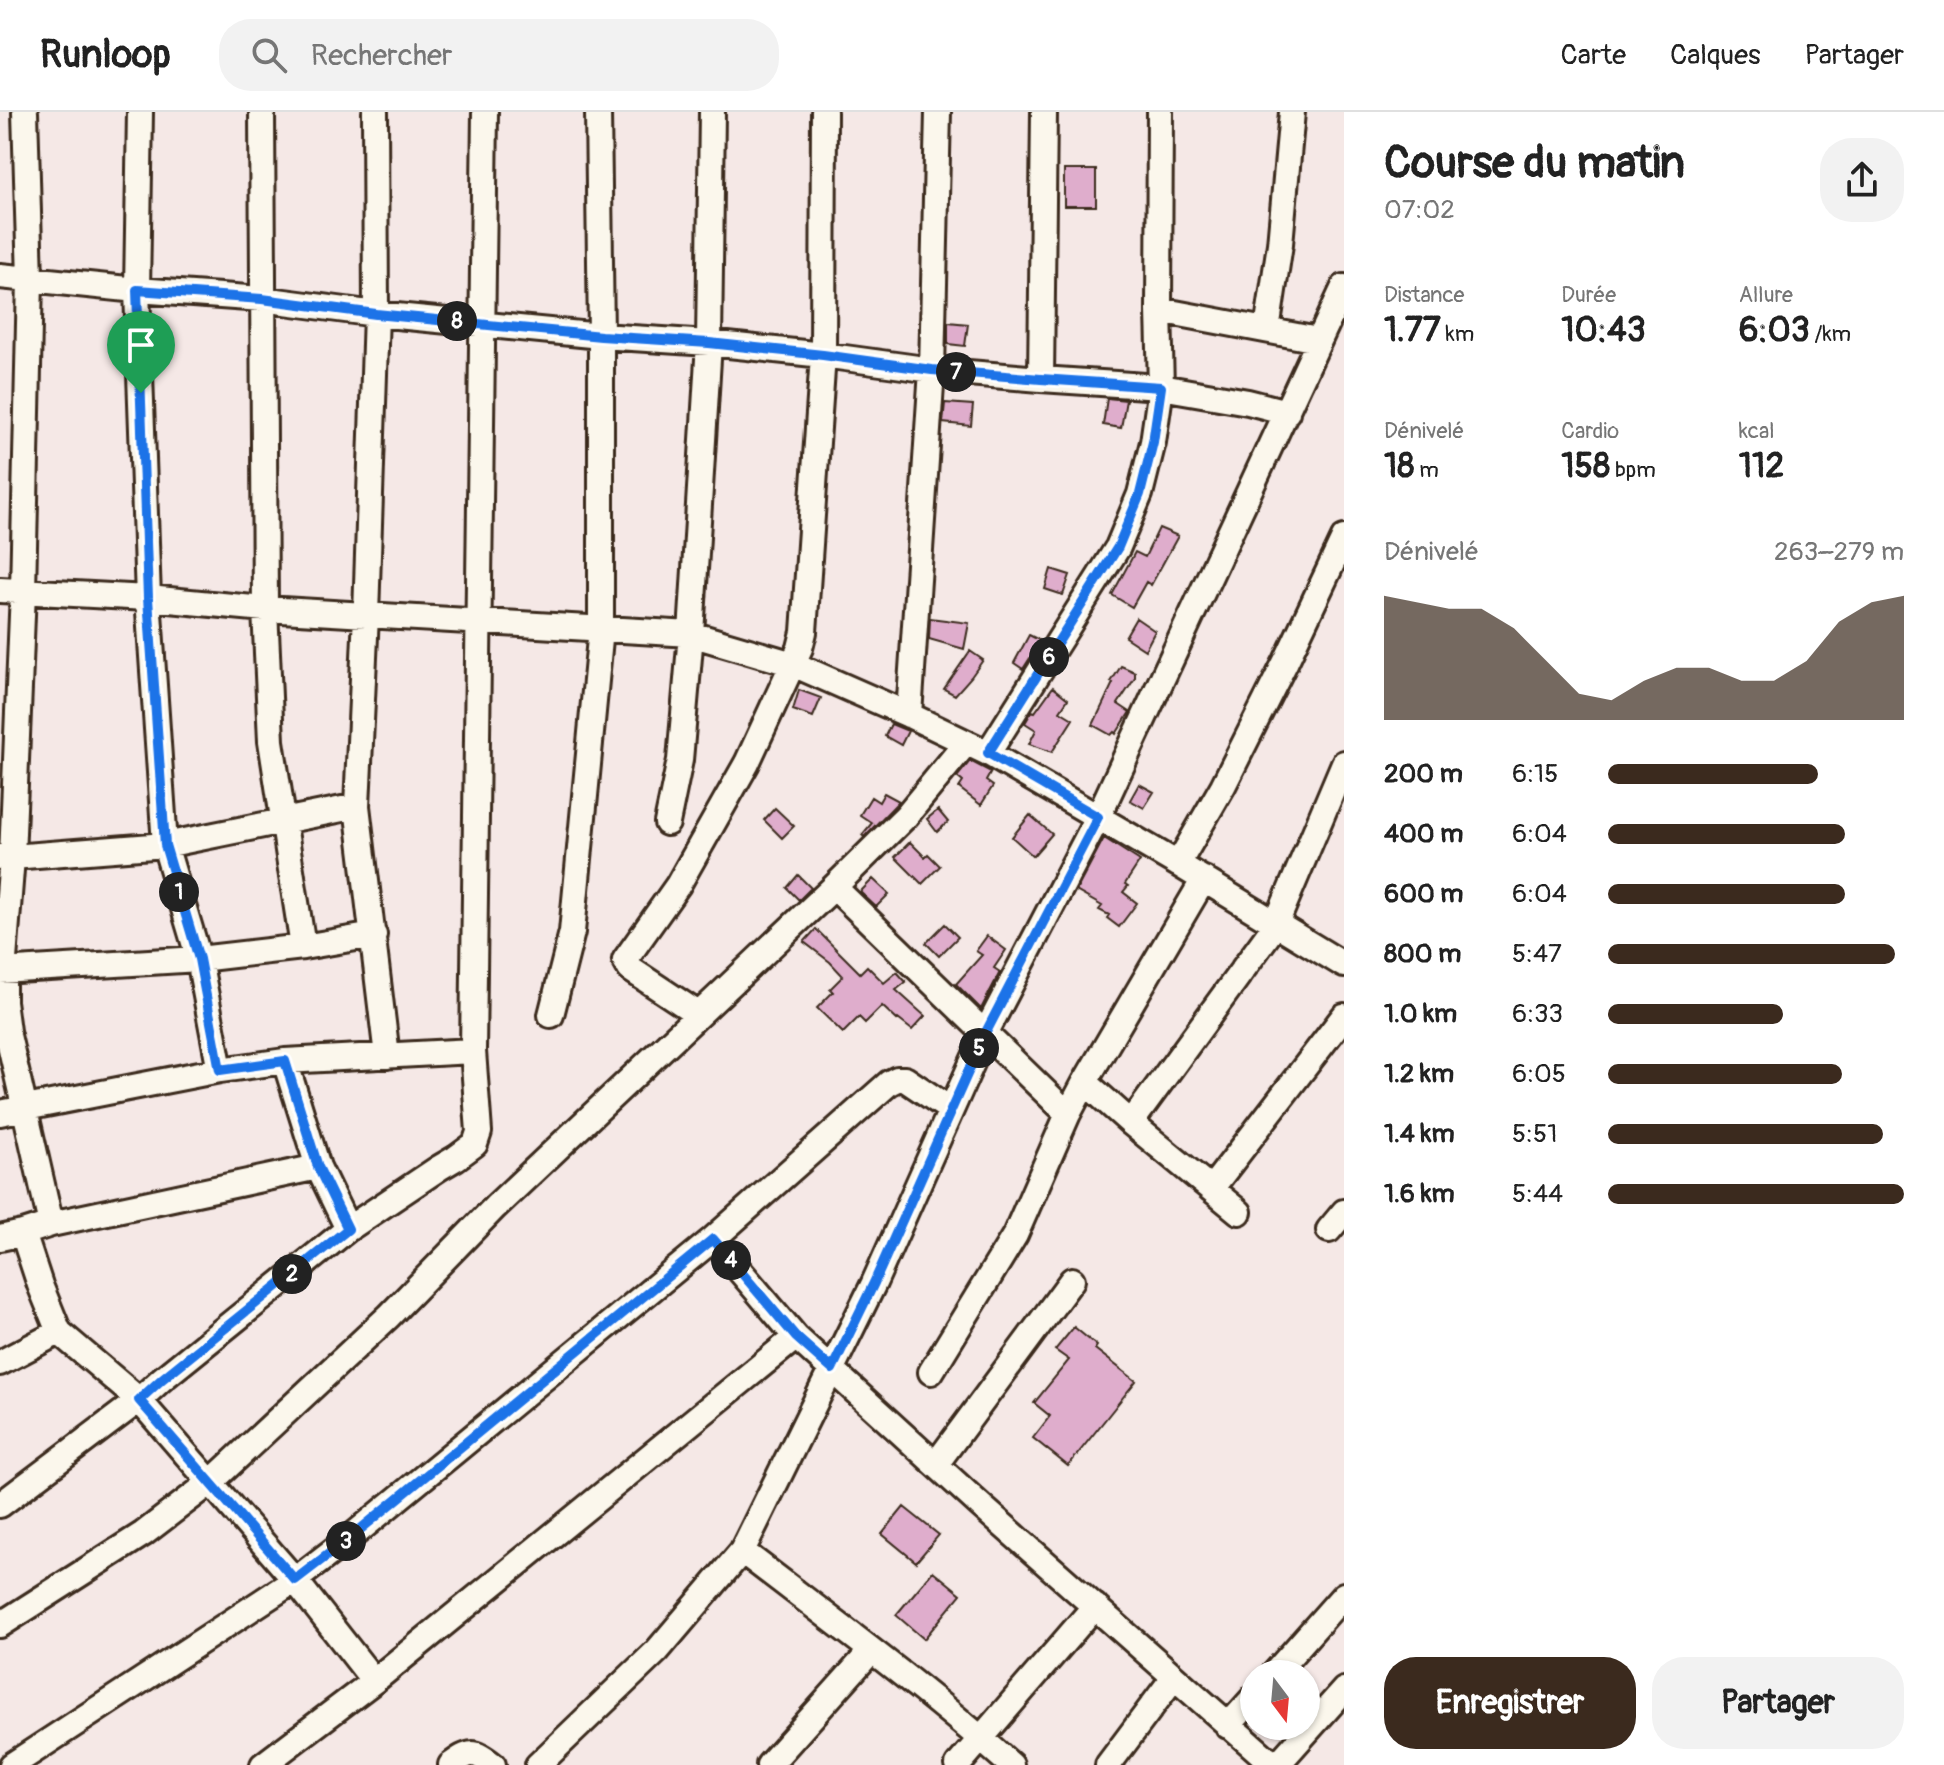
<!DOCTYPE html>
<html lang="fr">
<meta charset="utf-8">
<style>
body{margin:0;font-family:Pangolin,sans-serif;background:#f2f2f2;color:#222;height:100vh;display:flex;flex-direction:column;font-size:30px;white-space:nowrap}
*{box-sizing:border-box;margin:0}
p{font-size:26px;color:#767676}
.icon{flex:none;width:44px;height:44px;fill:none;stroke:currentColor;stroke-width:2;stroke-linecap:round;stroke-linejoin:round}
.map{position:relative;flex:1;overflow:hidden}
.panel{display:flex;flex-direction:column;background:#fff;width:600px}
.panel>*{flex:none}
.needle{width:52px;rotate:164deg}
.controls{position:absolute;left:1240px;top:1548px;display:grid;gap:16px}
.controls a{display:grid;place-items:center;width:80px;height:80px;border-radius:50%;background:#fff;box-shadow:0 2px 6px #0004;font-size:40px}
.pin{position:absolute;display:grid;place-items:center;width:68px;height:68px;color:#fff;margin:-82px -34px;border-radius:50% 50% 50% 0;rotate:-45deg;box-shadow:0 0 8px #0007}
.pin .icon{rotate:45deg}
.km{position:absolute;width:40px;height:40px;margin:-20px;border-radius:50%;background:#222;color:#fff;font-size:22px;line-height:40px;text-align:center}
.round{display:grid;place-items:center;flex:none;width:84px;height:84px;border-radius:32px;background:#f2f2f2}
.summary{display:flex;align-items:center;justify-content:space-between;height:136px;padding:0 40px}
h1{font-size:44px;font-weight:700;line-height:60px}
.figures{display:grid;grid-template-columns:repeat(3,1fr);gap:12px;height:136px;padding:8px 40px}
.figures div{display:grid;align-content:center}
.figures b{font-size:34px;font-weight:700}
.figures small{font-size:22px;font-weight:400}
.figures p{font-size:22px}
.chart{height:224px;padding:16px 40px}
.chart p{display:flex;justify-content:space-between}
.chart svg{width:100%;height:144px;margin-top:8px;fill:#3b2a1e;opacity:.7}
.cta{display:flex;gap:16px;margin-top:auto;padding:16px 40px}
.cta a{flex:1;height:92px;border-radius:32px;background:#3b2a1e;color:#fff;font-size:32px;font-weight:700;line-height:92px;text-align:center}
.cta a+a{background:#f2f2f2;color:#222}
ul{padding:0 40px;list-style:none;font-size:26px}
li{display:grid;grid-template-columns:128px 96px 1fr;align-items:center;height:60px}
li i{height:20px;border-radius:10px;background:#3b2a1e}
header{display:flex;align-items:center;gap:48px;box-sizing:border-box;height:112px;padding:0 40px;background:#fff;border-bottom:2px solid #e0e0e0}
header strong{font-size:38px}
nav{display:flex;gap:44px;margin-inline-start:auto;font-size:28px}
.search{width:560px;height:72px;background:#f2f2f2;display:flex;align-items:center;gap:20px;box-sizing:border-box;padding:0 28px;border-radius:32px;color:#767676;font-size:30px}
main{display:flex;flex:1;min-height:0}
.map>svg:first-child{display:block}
.building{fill:#dfadcc;stroke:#3b2a1e;stroke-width:2}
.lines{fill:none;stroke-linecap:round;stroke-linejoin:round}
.minor-casing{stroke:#3b2a1e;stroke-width:30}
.minor{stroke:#fbf7ec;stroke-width:24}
.route-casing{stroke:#fff;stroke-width:16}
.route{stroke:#1a73e8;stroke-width:10}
</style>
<header>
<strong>Runloop</strong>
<div class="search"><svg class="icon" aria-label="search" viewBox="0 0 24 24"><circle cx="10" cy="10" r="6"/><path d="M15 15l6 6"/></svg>Rechercher</div>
<nav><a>Carte</a><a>Calques</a><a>Partager</a></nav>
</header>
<main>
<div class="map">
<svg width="1344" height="1653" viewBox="0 0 1344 1653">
<rect width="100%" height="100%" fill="#f5e8e6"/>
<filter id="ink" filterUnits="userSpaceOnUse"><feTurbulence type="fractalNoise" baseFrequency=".0125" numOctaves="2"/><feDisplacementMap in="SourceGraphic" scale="16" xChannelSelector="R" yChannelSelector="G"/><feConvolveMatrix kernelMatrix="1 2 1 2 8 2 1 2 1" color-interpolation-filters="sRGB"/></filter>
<g filter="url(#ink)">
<path class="building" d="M 1064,58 L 1096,58 L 1096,94 L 1064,94 Z
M 948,210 L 968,212 L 965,234 L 948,232 Z
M 1107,286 L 1126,288 L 1121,316 L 1103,313 Z
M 945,291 L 973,293 L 971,314 L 943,311 Z
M 1159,416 L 1178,424 L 1151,473 L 1146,470 L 1132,495 L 1112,483 L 1135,440 L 1145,445 Z
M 1051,457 L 1070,463 L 1063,483 L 1045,477 Z
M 930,506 L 969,511 L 964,537 L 929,527 Z
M 1136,506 L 1155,519 L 1145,538 L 1125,525 Z
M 1029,523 L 1041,529 L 1023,557 L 1014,551 Z
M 970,539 L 983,548 L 971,565 L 955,583 L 944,577 Z
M 1121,554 L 1135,560 L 1135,566 L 1118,592 L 1130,600 L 1116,622 L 1114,620 L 1111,623 L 1093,613 L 1113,571 L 1111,570 Z
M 1053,575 L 1068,587 L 1060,599 L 1073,607 L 1052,640 L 1029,632 L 1036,618 L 1025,611 L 1032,599 L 1035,600 Z
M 799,578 L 821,586 L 813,605 L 793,598 Z
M 891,612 L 908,619 L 901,633 L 885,624 Z
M 970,649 L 991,660 L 986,669 L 993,674 L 981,693 L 959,676 L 963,670 L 957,665 Z
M 1139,672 L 1154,680 L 1144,696 L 1130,688 Z
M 884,681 L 899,689 L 864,725 L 862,723 L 872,711 L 860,703 L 871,685 L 879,690 Z
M 775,696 L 794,714 L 782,726 L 764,708 Z
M 938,698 L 948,710 L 937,720 L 927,707 Z
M 1030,703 L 1052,722 L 1033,744 L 1012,725 Z
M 1104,726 L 1140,749 L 1125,772 L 1128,774 L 1123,780 L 1137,791 L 1119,815 L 1107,806 L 1109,803 L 1099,798 L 1102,794 L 1076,779 Z
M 910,730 L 925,745 L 928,742 L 940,754 L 922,772 L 895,745 Z
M 798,763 L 811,776 L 799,788 L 787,776 Z
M 873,767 L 889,782 L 876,795 L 860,780 Z
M 945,812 L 958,825 L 939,844 L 926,831 Z
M 816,817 L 860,861 L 867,854 L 884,871 L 897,860 L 906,870 L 896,878 L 925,904 L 912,918 L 898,907 L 897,908 L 882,894 L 865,911 L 859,905 L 843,921 L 817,896 L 833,880 L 830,877 L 843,864 L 830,850 L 804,830 Z
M 987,824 L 1006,838 L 994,856 L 1000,860 L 981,897 L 956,872 L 982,843 L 976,839 Z
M 1074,1215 L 1097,1234 L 1095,1237 L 1136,1269 L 1068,1354 L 1033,1326 L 1050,1304 L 1034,1291 L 1069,1248 L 1055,1238 Z
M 904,1395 L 939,1423 L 916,1450 L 882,1422 Z
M 933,1459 L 961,1482 L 924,1527 L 896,1503 Z"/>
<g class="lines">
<g class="minor-casing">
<path id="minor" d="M 25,0 L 30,167 L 23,479 L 12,745 L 3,860 L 3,889 L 7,919 L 51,1112
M 140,0 L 137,178 L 148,486 L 165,733 L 199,847 L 220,958
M 262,0 L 265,497 L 271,629 L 303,835
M 375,0 L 376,202 L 366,503 L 357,694 L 387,944
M 0,164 L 137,178 L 262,187 L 376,202 L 601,224 L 709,231 L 823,243 L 932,258 L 1041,267 L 1161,275 L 1248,290 L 1287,300
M 1159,198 L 1318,228
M 1267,218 L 1280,132 L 1292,0
M 1041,267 L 1044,0
M 0,478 L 148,486 L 265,497 L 366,503 L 691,522 L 793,552 L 909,603 L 988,641 L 1178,752 L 1344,853
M 909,603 L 932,258 L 938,0
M 988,641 L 1118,435 L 1140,382 L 1153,330 L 1161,275 L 1159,198 L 1160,0
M 667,711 L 680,648 L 691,522 L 709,231 L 712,0
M 0,745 L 12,745 L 165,733 L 357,694
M 1178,752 L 1223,674 L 1286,549 L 1344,426
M 834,775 L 1068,1002
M 0,859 L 199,847 L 303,835 L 374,823
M 698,902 L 630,857 L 625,848 L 678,773 L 747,651 L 800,536 L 804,520 L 823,243 L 824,0
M 551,903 L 572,820 L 601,516 L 601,224 L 598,0
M 285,949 L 318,1055
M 1085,970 L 1131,1011 L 1239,1100
M 0,1001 L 220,958 L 285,949 L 473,939
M 1131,1011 L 1276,812 L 1344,651
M 1211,1077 L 1344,904
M 1329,1118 L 1344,1100
M 23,1121 L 40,1173 L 59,1220 L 139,1288 L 295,1468 L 374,1569
M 0,1126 L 23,1121 L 51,1112 L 318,1055 L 348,1117
M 713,1127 L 796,1225 L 980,1393 L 1274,1653
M 0,1251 L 59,1220
M 931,1260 L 1015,1123 L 1068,1002 L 1085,970 L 1204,767
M 936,1352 L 1072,1168
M 0,1393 L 139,1288 L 162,1267 L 348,1117 L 439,1056 L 456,1046 L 475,1032 L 479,1020 L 473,939 L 485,0
M 742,1439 C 833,1509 926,1577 1011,1653
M 0,1513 L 143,1422 L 211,1370 L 389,1204 L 495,1095 L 834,775 L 906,704 L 966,631
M 1274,1562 L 1344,1483
M 1228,1614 L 1254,1585
M 12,1653 L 295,1468 L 351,1425 L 713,1127 L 889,971 L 897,967 L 905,967 L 951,998
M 263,1653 L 374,1569 L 796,1225
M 451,1653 C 470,1639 474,1638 493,1653
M 538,1653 L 657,1539 L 742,1439 L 874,1171 L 985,922 L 1098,705 L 1344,175
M 769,1653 L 871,1539
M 958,1653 L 1095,1494
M 1108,1653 L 1174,1565
M 1277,1653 L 1344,1578"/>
</g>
<use href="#minor" class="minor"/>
</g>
</g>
<g class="lines" filter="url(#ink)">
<g class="route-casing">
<path id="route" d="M 137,178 L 262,187 L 376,202 L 601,224 L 709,231 L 823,243 L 932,258 L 1041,267 L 1161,275 L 1153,330 L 1140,382 L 1118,435 L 988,641 L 1098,705 L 985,922 L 874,1171 L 832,1257 L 796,1225 L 713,1127 L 351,1425 L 295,1468 L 139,1288 L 162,1267 L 348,1117 L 318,1055 L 285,949 L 220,958 L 199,847 L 165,733 L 148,486 Z"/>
</g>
<use href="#route" class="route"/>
</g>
</svg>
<div class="controls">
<a><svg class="needle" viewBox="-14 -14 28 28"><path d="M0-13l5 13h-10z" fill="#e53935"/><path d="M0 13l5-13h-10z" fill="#767676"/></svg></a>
</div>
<div class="pin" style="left:141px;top:281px;background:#1e9e55"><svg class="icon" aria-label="arrive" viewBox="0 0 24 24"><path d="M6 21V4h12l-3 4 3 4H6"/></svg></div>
<b class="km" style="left:179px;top:780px">1</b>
<b class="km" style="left:292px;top:1162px">2</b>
<b class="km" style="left:346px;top:1429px">3</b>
<b class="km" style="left:731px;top:1148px">4</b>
<b class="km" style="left:979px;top:936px">5</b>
<b class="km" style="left:1049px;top:545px">6</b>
<b class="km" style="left:956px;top:260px">7</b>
<b class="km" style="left:457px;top:209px">8</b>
</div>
<section class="panel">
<div class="summary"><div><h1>Course du matin</h1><p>07:02</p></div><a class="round"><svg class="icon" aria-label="share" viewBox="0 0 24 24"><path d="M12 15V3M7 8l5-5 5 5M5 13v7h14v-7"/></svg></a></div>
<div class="figures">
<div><p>Distance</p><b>1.77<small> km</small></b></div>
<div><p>Durée</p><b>10:43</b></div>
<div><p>Allure</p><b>6:03<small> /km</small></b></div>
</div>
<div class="figures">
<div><p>Dénivelé</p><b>18<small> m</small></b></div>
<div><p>Cardio</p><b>158<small> bpm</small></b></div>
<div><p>kcal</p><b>112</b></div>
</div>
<div class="chart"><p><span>Dénivelé</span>263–279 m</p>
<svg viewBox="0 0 160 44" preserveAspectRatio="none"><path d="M0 44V6L10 8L20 10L30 10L40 16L50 26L60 36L70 38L80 32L90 28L100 28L110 32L120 32L130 26L140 14L150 8L160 6V44z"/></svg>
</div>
<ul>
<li><b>200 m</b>6:15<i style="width:71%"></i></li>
<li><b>400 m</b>6:04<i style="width:80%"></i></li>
<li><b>600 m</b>6:04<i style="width:80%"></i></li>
<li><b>800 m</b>5:47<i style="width:97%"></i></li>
<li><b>1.0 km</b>6:33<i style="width:59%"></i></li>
<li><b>1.2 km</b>6:05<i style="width:79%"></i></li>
<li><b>1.4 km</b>5:51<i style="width:93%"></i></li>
<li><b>1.6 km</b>5:44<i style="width:100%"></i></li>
</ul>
<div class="cta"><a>Enregistrer</a><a>Partager</a></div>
</section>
</main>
